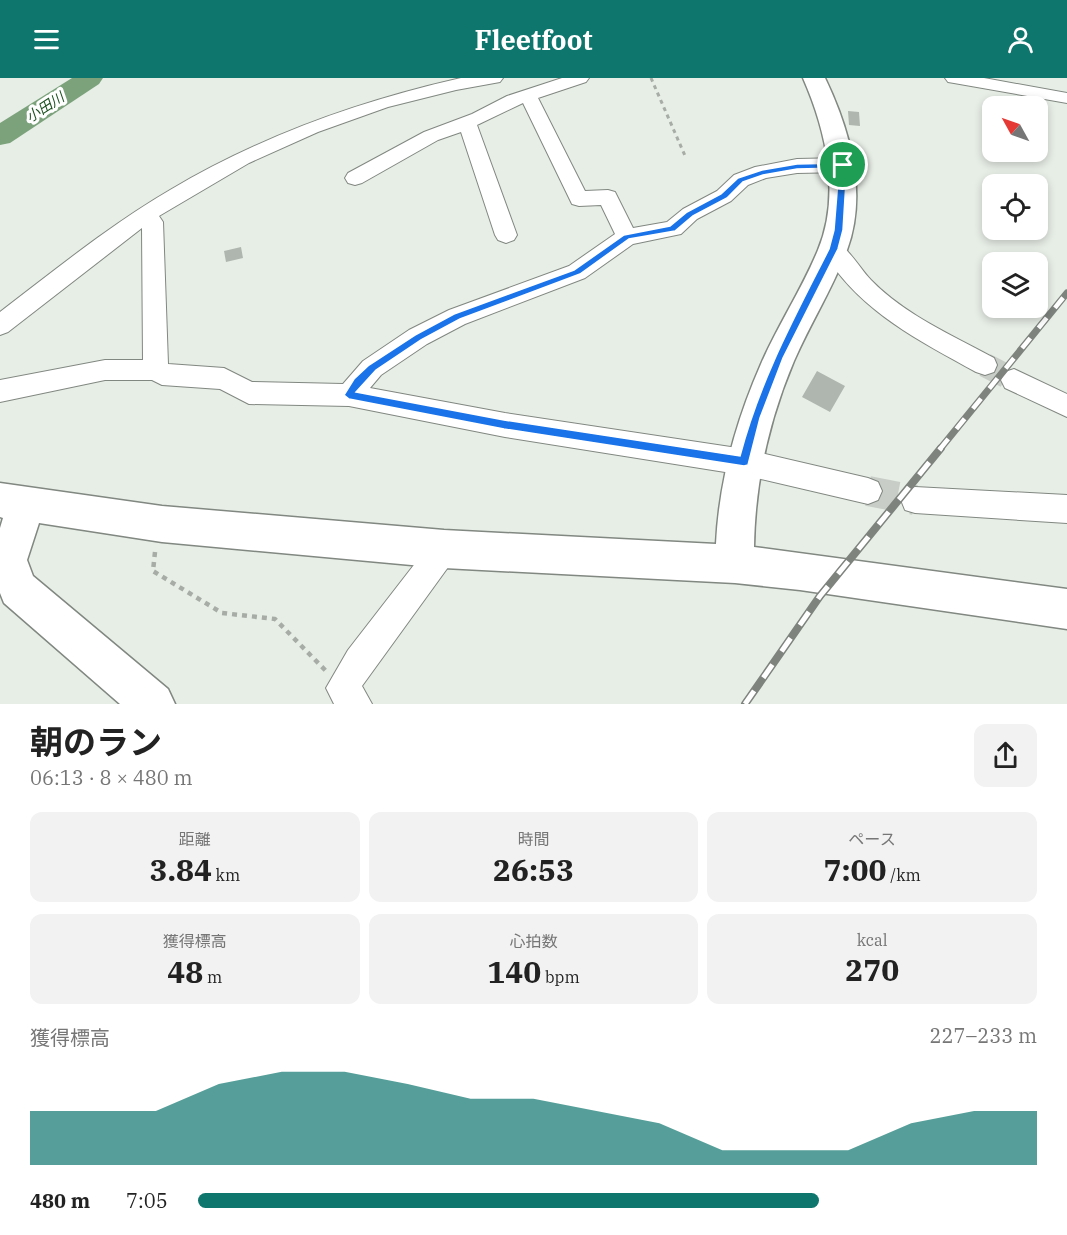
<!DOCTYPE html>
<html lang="ja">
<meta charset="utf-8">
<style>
body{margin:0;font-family:"IBM Plex Serif","Noto Sans JP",serif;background:#f2f2f2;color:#222;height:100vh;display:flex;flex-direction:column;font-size:22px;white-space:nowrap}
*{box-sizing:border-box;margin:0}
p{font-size:20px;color:#767676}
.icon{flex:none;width:33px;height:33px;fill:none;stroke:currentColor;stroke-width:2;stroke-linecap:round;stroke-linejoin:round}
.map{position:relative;height:626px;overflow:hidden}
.panel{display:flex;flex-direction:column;background:#fff;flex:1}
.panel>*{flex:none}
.needle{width:39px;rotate:310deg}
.fabs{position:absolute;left:982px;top:18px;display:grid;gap:12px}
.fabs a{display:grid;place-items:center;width:66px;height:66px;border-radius:12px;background:#fff;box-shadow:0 3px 9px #0003;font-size:30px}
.pin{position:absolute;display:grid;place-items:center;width:51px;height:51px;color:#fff;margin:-26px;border:3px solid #fff;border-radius:50%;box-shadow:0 2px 6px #0007}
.round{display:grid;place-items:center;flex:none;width:63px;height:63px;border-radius:12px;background:#f2f2f2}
.summary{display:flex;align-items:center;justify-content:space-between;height:102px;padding:0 30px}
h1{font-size:33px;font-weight:700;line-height:45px}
.metrics{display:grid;grid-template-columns:repeat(3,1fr);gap:9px;height:102px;padding:6px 30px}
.metrics div{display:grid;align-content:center;border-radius:12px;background:#f2f2f2;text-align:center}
.metrics b{font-size:30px;font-weight:700}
.metrics small{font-size:16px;font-weight:400}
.metrics p{font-size:16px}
.chart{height:168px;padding:12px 30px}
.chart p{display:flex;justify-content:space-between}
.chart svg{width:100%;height:108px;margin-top:6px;fill:#0f766e;opacity:.7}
ul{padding:0 30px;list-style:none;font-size:20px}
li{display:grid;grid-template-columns:96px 72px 1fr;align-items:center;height:45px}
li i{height:15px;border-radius:8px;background:#0f766e}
header{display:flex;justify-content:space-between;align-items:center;height:78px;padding:0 30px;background:#0f766e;color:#fff;font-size:27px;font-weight:700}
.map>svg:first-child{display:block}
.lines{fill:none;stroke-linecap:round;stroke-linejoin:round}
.river{fill:#7ca27c;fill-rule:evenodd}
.building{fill:#afb6af}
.street-tunnel-far1{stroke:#c8cec7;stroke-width:24;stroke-dasharray:24 12;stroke-linecap:butt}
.street-tunnel{stroke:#c8cec7;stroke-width:30;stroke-dasharray:30 15;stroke-linecap:butt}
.street-casing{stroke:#818781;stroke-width:2}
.secondary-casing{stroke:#818781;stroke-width:3}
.path-far1{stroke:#a7ada6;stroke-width:3;stroke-dasharray:4 4;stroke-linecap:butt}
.path{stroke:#a7ada6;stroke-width:4.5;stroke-dasharray:5 5;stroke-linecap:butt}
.street{fill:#fff;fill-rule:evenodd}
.secondary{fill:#fff;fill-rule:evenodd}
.rail-far1-casing{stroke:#7e837e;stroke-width:7}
.rail-casing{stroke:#7e837e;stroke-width:8}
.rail-far1{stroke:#fff;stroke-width:4.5;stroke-dasharray:13;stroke-linecap:butt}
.rail{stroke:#fff;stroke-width:5;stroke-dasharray:16;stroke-linecap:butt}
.route{fill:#1a73e8;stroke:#fff;stroke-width:1.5;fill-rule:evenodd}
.labels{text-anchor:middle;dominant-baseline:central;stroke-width:6;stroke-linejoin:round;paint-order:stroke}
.far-water-label{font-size:14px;font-style:italic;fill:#1a501e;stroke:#fff}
</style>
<header><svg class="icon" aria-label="menu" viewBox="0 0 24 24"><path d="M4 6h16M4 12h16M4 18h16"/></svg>Fleetfoot<svg class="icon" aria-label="person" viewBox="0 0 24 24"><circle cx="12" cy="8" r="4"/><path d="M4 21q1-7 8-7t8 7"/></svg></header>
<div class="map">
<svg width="1067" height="626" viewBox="0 0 1067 626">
<rect width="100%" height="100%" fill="#e7eee6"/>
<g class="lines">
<path class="river" d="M 72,0 L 103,0 L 99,6 L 10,65 L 0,67 L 0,45 Z"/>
</g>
<path class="building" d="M 848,33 L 859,34 L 860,48 L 849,47 Z
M 241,169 L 243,180 L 226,184 L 224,173 Z
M 817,293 L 845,308 L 830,334 L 802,319 Z"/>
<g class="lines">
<path class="street-tunnel-far1" d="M 985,287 L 1014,302"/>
<path class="street-tunnel" d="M 868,413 L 915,422"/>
<g class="street-casing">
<path id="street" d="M 461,0 L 503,0 L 500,4 L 456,12 L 388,29 L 318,54 L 249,85 L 159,138 L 163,144 L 168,286 L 224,290 L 252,304 L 343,306 L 363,283 L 409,252 L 449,232 L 569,188 L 615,156 L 601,127 L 579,128 L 572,126 L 523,25 L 477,47 L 517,157 L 514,162 L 506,165 L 498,162 L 495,157 L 461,54 L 438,62 L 362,105 L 355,107 L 348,105 L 345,100 L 348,95 L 424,54 L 472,36 L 507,18 L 562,0 L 589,0 L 586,4 L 538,20 L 585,113 L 608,112 L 615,114 L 633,150 L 667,144 L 683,131 L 717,113 L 734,97 L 755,89 L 797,81 L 843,80 L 850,82 L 853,87 L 850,92 L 843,94 L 797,95 L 766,100 L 748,107 L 731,123 L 697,141 L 681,156 L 633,166 L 585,200 L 465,246 L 427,266 L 381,297 L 370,310 L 505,335 L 744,371 L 868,400 L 878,404 L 882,413 L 878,422 L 868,426 L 744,397 L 505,359 L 349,328 L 249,326 L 220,311 L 162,307 L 152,302 L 105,302 L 0,324 L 0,302 L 105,282 L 143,282 L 142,150 L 8,254 L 0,257 L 0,234 C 55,192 110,147 170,112 C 261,58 359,23 461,0 Z
M 945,0 L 984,0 L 1067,15 L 1067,25 L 954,5 L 948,4 Z
M 833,163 C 848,168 860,191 871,202 C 905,237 952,257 994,280 L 997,287 L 994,294 L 985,297 L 976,294 C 918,262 856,231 822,171 L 825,165 Z
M 1014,291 L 1067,316 L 1067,339 L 1005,310 L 1001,302 L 1005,294 Z
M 915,409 L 1067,417 L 1067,445 L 915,435 L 905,432 L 901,422 L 905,412 Z
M 444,456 L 454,461 L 459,471 L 454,481 L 362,608 L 372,626 L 334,626 L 326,610 L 348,572 L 434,461 Z"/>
</g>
<g class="secondary-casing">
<path id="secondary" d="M 803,0 L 825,0 C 850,52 868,115 847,172 C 833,210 810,246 794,283 C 769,342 755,404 754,469 L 1067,511 L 1067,551 L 800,512 L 735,505 L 444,490 L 162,464 L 39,445 L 27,482 L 33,498 L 168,611 L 175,626 L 120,626 L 4,525 L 0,515 L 0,450 L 3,440 L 0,439 L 0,405 L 162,428 L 444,452 L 716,466 C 719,403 736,343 761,286 C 778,247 802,211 818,172 C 841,117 826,52 803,0 Z"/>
</g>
<path class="path-far1" d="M 651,0 L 686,80"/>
<path class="path" d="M 155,474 L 153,493 L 222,535 L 275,541 L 326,593"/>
<use href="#street" class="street"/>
<use href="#secondary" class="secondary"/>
<g class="rail-far1-casing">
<path id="rail-far1" d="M 940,371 L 1067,215"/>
</g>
<g class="rail-casing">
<path id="rail" d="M 745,626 L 820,518 L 941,370"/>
</g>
<use href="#rail-far1" class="rail-far1"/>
<use href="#rail" class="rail"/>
</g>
<path class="route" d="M 843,85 L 847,87 L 843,152 L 838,171 L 783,280 L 760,340 L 748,387 L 744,388 L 504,351 L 349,321 L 344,317 L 354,301 L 369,287 L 415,257 L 454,236 L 574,192 L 624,157 L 670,148 L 687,134 L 721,116 L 738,100 L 762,92 L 797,86 ZM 839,90 L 834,152 L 829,171 C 794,240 760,302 740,378 L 504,342 L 356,314 L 376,292 L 421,262 L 460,241 L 580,196 L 629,161 L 675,153 L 693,138 L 727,120 L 743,104 L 763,97 L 797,91 Z"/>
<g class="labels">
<g class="far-water-label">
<text transform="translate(45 29) rotate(-33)">小田川</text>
</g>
</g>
</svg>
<div class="fabs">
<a><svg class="needle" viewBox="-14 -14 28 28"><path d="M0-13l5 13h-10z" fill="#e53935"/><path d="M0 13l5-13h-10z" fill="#767676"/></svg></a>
<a><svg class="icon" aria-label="locate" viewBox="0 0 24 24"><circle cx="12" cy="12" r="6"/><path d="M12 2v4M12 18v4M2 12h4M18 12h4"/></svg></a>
<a><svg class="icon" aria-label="layers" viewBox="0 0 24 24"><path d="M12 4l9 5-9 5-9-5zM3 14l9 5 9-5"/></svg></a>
</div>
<div class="pin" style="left:843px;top:87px;background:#1e9e55"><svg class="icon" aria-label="arrive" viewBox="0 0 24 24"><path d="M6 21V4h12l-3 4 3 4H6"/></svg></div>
</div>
<section class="panel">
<div class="summary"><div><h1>朝のラン</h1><p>06:13 · 8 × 480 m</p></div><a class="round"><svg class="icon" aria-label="share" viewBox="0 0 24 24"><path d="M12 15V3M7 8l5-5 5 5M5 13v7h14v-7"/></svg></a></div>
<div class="metrics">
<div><p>距離</p><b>3.84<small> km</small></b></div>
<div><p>時間</p><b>26:53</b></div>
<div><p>ペース</p><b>7:00<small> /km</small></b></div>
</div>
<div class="metrics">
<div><p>獲得標高</p><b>48<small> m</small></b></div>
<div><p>心拍数</p><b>140<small> bpm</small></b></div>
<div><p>kcal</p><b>270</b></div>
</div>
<div class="chart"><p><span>獲得標高</span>227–233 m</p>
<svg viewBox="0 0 160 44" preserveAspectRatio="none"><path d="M0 44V22L10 22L20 22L30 11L40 6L50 6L60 11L70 17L80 17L90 22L100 27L110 38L120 38L130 38L140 27L150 22L160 22V44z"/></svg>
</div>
<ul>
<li><b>480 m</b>7:05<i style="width:74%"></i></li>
</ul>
</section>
